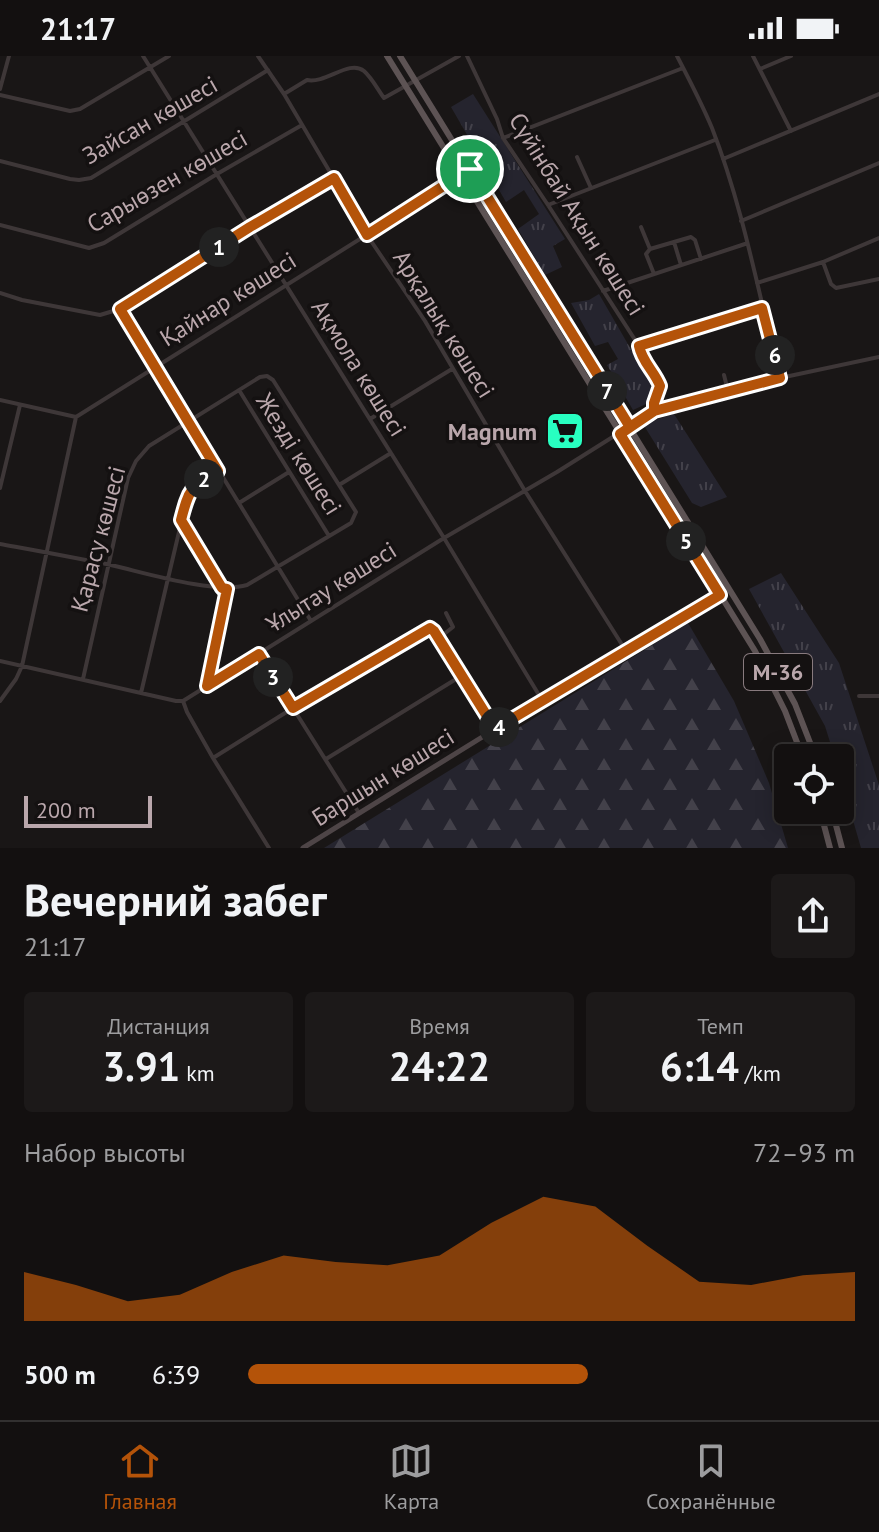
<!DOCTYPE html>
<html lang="ru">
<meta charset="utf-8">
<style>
body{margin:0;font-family:"PT Sans",sans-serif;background:#1c1919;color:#f1f3f6;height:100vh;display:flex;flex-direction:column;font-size:30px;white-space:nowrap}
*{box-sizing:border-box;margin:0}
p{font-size:26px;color:#9d9d9f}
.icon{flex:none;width:44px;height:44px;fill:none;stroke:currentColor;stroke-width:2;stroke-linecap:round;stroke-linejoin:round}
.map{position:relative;height:792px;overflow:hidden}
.details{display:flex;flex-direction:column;background:#131010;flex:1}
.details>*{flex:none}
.buttons{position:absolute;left:774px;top:688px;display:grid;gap:16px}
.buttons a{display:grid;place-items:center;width:80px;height:80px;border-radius:8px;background:#131010;box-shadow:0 4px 20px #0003,0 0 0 2px #323030;font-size:40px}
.scale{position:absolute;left:24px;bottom:20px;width:128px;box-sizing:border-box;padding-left:8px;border:4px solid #baa7ac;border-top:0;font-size:22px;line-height:28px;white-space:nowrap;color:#baa7ac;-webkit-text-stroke:6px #141111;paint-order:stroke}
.pin{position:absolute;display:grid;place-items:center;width:68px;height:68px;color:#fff;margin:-34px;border:4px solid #fff;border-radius:50%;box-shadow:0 2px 8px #0007}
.km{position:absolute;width:40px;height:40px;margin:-20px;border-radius:50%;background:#222;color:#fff;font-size:22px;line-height:40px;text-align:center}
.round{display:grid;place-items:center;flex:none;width:84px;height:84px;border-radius:8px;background:#1c1919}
.headline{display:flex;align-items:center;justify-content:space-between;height:136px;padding:0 24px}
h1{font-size:44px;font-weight:700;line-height:60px}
.figures{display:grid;grid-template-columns:repeat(3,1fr);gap:12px;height:136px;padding:8px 24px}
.figures div{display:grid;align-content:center;border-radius:8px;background:#1c1919;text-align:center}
.figures b{font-size:40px;font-weight:700}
.figures small{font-size:22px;font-weight:400}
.figures p{font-size:22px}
.chart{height:224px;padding:16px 24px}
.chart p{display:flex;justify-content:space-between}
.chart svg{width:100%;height:144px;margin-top:8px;fill:#b45309;opacity:.7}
ul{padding:0 24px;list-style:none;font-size:26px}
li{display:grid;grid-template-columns:128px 96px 1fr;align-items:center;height:60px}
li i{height:20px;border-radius:10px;background:#b45309}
.status{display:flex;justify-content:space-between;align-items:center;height:56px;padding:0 40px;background:#131010;direction:ltr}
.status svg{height:22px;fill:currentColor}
.tabs{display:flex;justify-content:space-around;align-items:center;height:112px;border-top:2px solid #323030;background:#131010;font-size:22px;color:#9d9d9f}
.tabs a{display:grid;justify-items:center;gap:4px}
.tabs .current{color:#b45309}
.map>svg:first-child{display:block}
.grass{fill:url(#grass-tufts)}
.forest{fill:url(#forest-firs)}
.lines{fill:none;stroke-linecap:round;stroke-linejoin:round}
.street{stroke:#3e3738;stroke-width:4}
.secondary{stroke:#4e4547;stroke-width:5}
.primary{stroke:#5d5354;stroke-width:6}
.route-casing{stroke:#fff;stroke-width:16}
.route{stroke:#b45309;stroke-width:10}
.labels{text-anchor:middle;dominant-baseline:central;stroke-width:7;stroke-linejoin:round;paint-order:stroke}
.shield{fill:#141111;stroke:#887a7e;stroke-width:2}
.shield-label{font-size:22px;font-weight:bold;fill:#baa7ac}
.street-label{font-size:24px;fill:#baa7ac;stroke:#141111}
.poi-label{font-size:24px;font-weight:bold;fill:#baa7ac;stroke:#141111;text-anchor:end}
</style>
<div class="status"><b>21:17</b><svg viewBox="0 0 49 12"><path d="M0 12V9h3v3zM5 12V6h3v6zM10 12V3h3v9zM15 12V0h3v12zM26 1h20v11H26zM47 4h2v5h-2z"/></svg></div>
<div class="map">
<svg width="879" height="792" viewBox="0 0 879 792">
<defs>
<pattern id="grass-tufts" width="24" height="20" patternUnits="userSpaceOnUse" patternTransform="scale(2)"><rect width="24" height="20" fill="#25242e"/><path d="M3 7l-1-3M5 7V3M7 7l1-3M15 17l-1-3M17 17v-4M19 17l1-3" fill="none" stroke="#43414a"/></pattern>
<pattern id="forest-firs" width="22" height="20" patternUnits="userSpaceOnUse" patternTransform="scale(2)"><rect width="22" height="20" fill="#25242e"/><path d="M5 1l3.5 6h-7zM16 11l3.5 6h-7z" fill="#43414a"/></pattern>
</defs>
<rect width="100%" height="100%" fill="#191616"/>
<path class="grass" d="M 473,38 L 565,183 L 553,190 L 562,211 L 545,219 L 518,173 L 539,158 L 524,134 L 506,146 L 451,51 Z
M 599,238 L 659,342 L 633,354 L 607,309 L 618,303 L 608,286 L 595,290 L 571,247 L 589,244 Z
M 674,358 L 727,441 L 701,451 L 692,447 L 643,368 Z
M 781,517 L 839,607 L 879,729 L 879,792 L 861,792 L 840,719 L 840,702 L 835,702 L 825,670 L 749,533 Z"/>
<path class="forest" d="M 688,567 L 734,645 L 769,727 L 788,792 L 324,792 Z"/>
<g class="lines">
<path class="street" d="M 143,0 L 444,482 L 542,644
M 258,0 L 284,38 L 367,179 L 425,265 L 525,435 L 626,595
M 467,0 L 497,63 L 503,82 L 548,149 L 639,290 C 642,305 657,313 659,327 C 661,336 654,345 654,354
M 677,0 C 689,23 702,48 712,72 C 743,151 759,240 780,322
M 753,0 L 791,75
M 760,13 L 791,0
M 0,33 L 9,0
M 284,38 L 307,24 C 326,28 349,3 364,15 C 372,22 378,34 384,42 L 459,0
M 0,39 L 70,55 L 80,53 L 169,0
M 503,82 L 683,12
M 577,101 L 591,132
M 723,103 L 879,38
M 0,105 L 70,123 L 79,124 L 91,122 L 268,14
M 548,149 L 715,84
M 741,165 L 879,107
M 0,169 L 89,192 L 104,187 L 217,118 L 302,69
M 641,171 L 650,193
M 674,186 L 681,209
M 823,206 L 879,182
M 654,218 L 646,198 L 650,193 L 691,181 L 695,184 L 701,203
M 757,227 L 823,206 L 831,228 L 836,232 L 879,223
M 603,235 L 745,188
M 0,237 L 22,244 L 100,259 L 120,253 L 250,171 L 333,122
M 120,253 L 311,565
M 639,290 L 762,252
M 724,319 L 728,335
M 239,334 L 329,480
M 0,344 L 76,361
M 370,363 L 452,313
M 339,429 L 391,397
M 0,432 L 20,349
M 239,447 L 289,416
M 182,466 L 221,531
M 0,488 C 38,495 77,502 115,510 C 149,518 215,538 247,529 L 351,467 L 356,456 L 273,324 L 267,320 L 260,321 L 149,390 L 136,405 L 128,422 L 83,623
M 439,582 L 453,571 L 446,557
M 259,598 L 359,757
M 0,605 L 176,645 L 183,645 L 444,482 L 557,416 L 654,355 L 780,322 L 879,301
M 207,630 L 227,533
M 141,637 L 187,442 C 194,428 204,423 217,415
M 859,640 L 879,640
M 0,645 L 16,623 L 22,610 L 76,361 L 470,114
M 183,645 L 187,656 L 213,702 L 269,792
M 213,702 L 293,652 L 430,572 L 439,583 L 495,673
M 326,703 L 461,620"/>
<path class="secondary" d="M 303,792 L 542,644 L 720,539"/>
<path class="primary" d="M 387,0 L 755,595 L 785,655 L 803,702
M 400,0 L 760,583 L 795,648 L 816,702
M 820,754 L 830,792
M 832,754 L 842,792"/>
</g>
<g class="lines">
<g class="route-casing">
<path id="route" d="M 470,113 L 367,179 L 334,122 L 250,171 L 120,253 L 218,415 C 190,431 189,433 181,464 L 222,532 L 227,533 L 207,630 L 259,598 L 293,652 L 430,572 L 434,575 L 495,673 L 720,539 L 620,378 L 654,355 L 780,322 L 762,252 L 639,290 C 642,306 655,316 660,330 L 654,347 L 654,355 L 630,371 L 470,113"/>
</g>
<use href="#route" class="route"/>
</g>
<defs>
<g id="supermarket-square" transform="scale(2)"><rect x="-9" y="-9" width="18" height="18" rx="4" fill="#28ffc1" stroke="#141111"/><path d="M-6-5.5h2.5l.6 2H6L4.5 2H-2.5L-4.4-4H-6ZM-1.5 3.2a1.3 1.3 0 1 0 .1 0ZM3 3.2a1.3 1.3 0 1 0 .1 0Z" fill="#111"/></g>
</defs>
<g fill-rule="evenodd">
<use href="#supermarket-square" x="565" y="375"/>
</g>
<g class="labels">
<rect class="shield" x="744" y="598" width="68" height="36" rx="6"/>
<g class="shield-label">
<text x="778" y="616">M-36</text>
</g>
<g class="street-label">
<text transform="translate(150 64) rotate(-30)">Зайсан көшесі</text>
<text transform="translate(167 125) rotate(-30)">Сарыөзен көшесі</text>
<text transform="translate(577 158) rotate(58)">Сүйінбай Ақын көшесі</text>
<text transform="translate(228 243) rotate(-32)">Қайнар көшесі</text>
<text transform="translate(444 268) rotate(58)">Арқалық көшесі</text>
<text transform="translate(359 312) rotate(58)">Ақмола көшесі</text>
<text transform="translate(299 398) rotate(58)">Жезді көшесі</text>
<text transform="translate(98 483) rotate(-75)">Қарасу көшесі</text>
<text transform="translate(331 531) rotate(-32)">Ұлытау көшесі</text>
<text transform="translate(383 721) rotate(-32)">Баршын көшесі</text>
</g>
<g class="poi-label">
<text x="537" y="375">Magnum</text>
</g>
</g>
</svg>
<div class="buttons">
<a><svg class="icon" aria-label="locate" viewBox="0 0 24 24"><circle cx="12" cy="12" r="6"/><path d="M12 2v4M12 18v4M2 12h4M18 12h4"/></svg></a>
</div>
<div class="scale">200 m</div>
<div class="pin" style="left:470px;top:113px;background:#1e9e55"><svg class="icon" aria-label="arrive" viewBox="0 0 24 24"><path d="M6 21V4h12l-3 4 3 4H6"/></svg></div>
<b class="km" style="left:219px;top:191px">1</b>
<b class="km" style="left:204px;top:423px">2</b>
<b class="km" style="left:273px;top:621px">3</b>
<b class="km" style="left:499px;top:671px">4</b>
<b class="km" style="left:686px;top:485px">5</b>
<b class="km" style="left:775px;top:299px">6</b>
<b class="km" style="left:607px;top:335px">7</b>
</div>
<section class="details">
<div class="headline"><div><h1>Вечерний забег</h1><p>21:17</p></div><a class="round"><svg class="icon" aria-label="share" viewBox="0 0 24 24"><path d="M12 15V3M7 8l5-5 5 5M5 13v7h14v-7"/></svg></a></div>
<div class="figures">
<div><p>Дистанция</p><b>3.91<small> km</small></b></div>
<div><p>Время</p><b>24:22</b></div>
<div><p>Темп</p><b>6:14<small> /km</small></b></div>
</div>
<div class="chart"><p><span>Набор высоты</span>72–93 m</p>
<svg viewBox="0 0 160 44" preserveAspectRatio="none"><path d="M0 44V29L10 33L20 38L30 36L40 29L50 24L60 26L70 27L80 24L90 14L100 6L110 9L120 21L130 32L140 33L150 30L160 29V44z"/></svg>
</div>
<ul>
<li><b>500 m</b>6:39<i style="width:56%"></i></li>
</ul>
</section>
<nav class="tabs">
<a class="current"><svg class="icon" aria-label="home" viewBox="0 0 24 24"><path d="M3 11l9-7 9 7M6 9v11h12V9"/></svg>Главная</a>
<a><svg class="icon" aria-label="map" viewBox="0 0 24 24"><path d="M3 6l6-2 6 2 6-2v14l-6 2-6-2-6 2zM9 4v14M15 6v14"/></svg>Карта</a>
<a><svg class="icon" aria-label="saved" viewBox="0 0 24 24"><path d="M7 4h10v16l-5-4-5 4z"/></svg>Сохранённые</a>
</nav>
